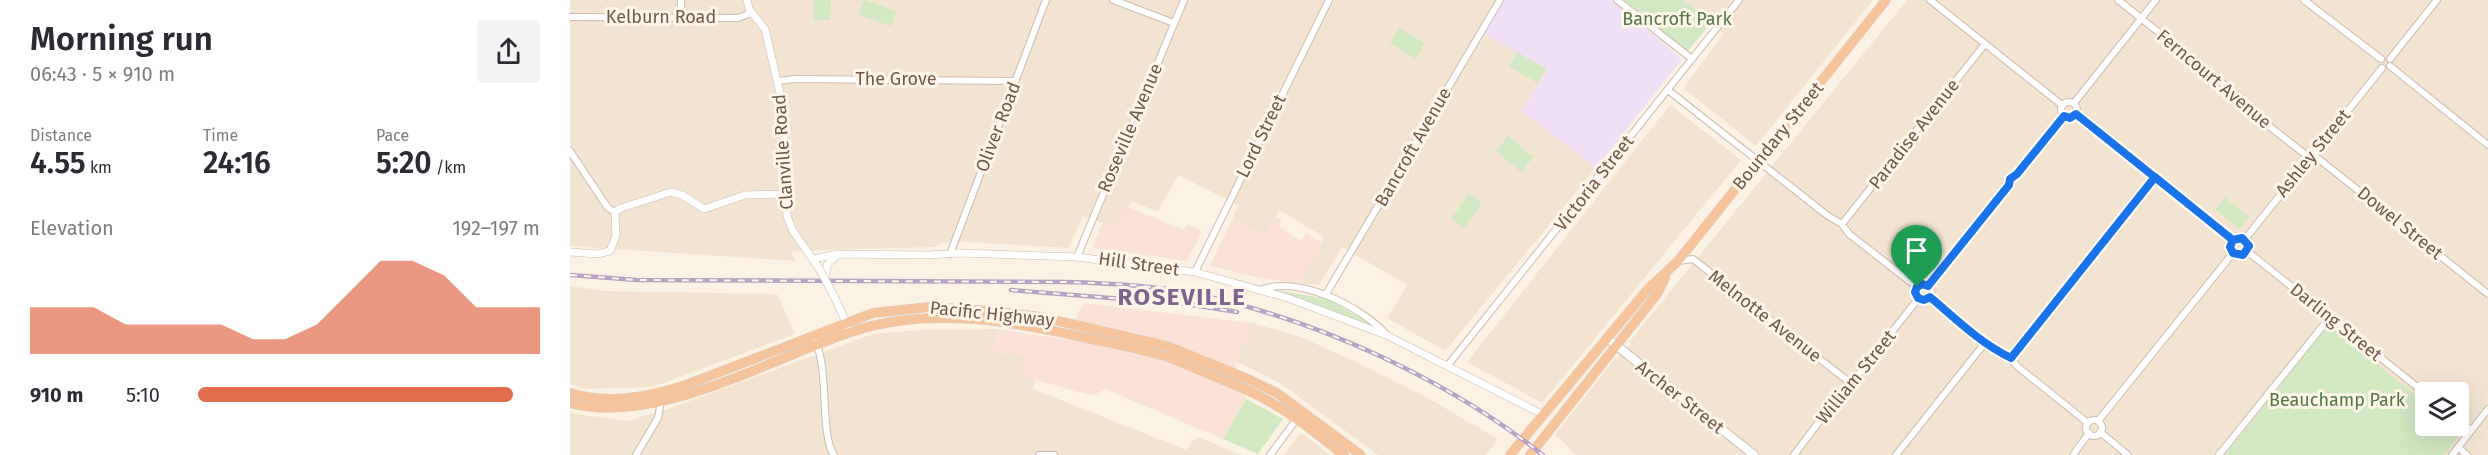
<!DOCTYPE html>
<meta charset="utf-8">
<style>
body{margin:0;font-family:"Fira Sans",sans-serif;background:#f2f2f3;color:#2b2b33;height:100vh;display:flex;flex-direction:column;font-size:22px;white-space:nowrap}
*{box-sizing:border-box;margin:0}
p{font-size:20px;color:#7c7c81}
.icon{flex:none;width:33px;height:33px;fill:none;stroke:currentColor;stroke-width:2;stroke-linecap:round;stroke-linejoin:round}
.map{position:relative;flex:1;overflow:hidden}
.side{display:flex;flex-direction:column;background:#fff;width:570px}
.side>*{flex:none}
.fabs{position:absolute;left:1845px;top:382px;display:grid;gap:12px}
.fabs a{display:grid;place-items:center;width:54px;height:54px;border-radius:6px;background:#fff;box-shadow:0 6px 24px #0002;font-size:30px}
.pin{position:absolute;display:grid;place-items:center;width:51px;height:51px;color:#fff;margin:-62px -26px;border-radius:50% 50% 50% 0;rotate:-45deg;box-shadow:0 0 6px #0007}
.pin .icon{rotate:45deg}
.round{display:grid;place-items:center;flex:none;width:63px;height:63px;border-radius:6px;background:#f2f2f3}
.headline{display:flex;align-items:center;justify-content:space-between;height:102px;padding:0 30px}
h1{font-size:33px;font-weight:600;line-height:45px}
.metrics{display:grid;grid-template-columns:repeat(3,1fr);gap:9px;height:102px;padding:6px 30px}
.metrics div{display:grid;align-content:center}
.metrics b{font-size:30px;font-weight:600}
.metrics small{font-size:16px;font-weight:400}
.metrics p{font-size:16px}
.chart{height:168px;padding:12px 30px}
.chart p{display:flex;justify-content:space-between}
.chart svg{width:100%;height:108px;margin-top:6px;fill:#e26d4c;opacity:.7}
ul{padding:0 30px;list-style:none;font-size:20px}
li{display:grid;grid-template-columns:96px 72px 1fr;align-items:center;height:45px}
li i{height:15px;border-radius:8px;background:#e26d4c}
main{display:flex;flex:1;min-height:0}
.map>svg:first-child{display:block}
.residential{fill:#f3e4d2;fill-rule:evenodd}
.commercial{fill:#fbe2d7}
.education{fill:#efe0f8}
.green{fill:#d2e8c2}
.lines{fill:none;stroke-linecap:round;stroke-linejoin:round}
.minor-casing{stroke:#cebcad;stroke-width:8}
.tertiary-casing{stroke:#cebcad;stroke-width:8}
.secondary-casing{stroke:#d1bcaa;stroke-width:10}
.trunk-casing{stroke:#d8d0cc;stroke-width:10}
.minor{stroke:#fff;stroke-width:6}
.tertiary{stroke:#fff;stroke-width:7}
.secondary{stroke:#fff;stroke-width:8}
.trunk{stroke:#f6c49c;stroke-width:9}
.rail-casing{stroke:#b5a2c4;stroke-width:4.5}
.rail{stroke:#fef6e9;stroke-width:2;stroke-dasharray:7;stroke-linecap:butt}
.tertiary-bridge-casing{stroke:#cebcad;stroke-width:8;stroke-linecap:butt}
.tertiary-bridge{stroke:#fff;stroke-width:7}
.route-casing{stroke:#fff;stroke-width:12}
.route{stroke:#1a73e8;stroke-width:8}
.labels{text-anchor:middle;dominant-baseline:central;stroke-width:6;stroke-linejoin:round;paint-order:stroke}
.street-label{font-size:18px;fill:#73584a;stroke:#fef6e9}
.park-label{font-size:18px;fill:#537842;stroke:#fef6e9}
.district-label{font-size:24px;font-weight:bold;letter-spacing:1.5px;fill:#80628f;stroke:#fef6e9}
</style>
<main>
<section class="side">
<div class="headline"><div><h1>Morning run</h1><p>06:43 · 5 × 910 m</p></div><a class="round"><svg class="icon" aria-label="share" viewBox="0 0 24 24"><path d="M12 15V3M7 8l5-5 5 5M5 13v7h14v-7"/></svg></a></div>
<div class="metrics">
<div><p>Distance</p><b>4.55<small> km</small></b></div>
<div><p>Time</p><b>24:16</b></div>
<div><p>Pace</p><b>5:20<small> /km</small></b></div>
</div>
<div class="chart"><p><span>Elevation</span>192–197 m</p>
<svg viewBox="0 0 160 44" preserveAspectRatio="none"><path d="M0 44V25L10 25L20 25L30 32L40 32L50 32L60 32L70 38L80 38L90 32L100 19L110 6L120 6L130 12L140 25L150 25L160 25V44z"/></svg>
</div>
<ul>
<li><b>910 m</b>5:10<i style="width:92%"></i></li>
</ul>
</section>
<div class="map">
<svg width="1918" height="455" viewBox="0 0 1918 455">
<rect width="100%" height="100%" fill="#fbf2e3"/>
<path class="residential" d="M 0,0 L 935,0 L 915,34 L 978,69 L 951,111 L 1026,168 L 875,351 L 817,318 L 837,285 L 772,247 L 749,285 L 728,283 L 754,237 L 709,210 L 695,236 L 662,220 L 668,205 L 608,175 L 588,212 L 561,201 L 548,229 L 513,216 L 499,248 L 397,242 L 371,243 L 366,247 L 221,251 L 226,261 L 0,246 Z
M 1115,0 L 1303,0 L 1186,146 L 1113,88 L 1154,34 Z
M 1337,0 L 1918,0 L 1918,455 L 1006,455 L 986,435 L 988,431 L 1043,361 L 1061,344 L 1060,341 ZM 1856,393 L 1888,393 L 1888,426 L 1856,426 Z
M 1100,105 L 1171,160 L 972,403 L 897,362 Z
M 0,286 L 34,291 L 207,294 L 225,334 L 83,387 L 15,389 L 0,384 Z
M 682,323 L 731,337 L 788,363 L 858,398 L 928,439 L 916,455 L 808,455 L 710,383 L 665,361 Z
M 427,329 L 425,353 L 458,355 L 449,372 L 466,380 L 463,389 L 616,450 L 622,441 L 629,437 L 671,455 L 0,455 L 0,413 L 57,421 L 95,410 L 303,334 L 351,330 Z
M 730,434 L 733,434 L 760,455 L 713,455 Z"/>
<path class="commercial" d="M 558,207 L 614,230 L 617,224 L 632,231 L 617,261 L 525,248 L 523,246 L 533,222 L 548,228 Z
M 705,217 L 712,220 L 709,226 L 731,241 L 736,233 L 752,243 L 728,283 L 691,278 L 640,266 L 662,220 L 695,236 Z
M 514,303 L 682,323 L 665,361 L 676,399 L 653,439 L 535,389 L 523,396 L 466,380 L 449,372 L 457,355 L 425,353 L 427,329 L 494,339 Z"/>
<path class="education" d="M 935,0 L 1042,0 L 1112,59 L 1026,168 L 951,111 L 978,69 L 914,34 Z"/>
<path class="green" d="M 244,0 L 261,0 L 260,20 L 244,20 Z
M 294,0 L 326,11 L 321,26 L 289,15 Z
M 1054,0 L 1115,0 L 1141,23 L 1117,52 Z
M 829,28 L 855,43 L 846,59 L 820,43 Z
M 947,52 L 976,69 L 967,83 L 939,66 Z
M 938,136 L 963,157 L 951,172 L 926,151 Z
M 899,194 L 912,203 L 894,228 L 881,219 Z
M 1655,197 L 1679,217 L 1669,229 L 1645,209 Z
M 699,289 L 758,299 L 804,326 Z
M 1754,330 L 1766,330 L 1855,403 L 1856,426 L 1883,426 L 1886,428 L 1888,438 L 1874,455 L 1655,455 Z
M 676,399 L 713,419 L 688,454 L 653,439 Z"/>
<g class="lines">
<g class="minor-casing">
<path id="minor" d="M 543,0 L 604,23
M 1047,0 L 1122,59
M 1360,0 L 1492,105
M 1548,0 L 1671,98 L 1681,112 L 1736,155 L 1745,156 L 1918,294
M 1734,0 L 1811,59
M 0,17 L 168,18 L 181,13
M 111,17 L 111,0
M 1820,59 L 1867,0
M 1820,66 L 1918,145
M 208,81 L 225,79 L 445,81
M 1098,90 L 1258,216 L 1272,224 L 1279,234 L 1347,287
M1491 110a8 8 0 1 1 16 0a8 8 0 1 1-16 0Z
M 1504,103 L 1586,0
M 1506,114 L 1663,240
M 0,151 L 38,208 L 45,212
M 1272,224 L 1415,44
M1661 246a9 9 0 1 1 18 0a9 9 0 1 1-18 0Z
M 1675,239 L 1812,68
M 1677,251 L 1856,394
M 380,254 L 476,0
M 507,257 L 614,0
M 1108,261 L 1123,259 L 1279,382
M 625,272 L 759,0
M1345 292a8 8 0 1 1 16 0a8 8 0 1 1-16 0Z
M 1358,286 L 1439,185 L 1440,179 L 1447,174 L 1494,116
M 690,290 C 729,275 790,306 816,334
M 756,294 L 930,0
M 1360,297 C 1378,312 1396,327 1413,343 C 1424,353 1439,354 1448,367 L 1518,423
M 246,342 C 259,373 250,435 264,455
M 1441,358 L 1585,177
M 878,365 L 1169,0
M 1888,420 L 1901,430
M1516 428a8 8 0 1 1 16 0a8 8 0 1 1-16 0Z
M 1528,421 L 1663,253
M 1530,432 L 1558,455
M 1888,447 L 1897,455
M 66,455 L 88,418 L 91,401
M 469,455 L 484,455
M 700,455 L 729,416
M 1224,455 L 1279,382 L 1287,376 L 1348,299
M 1326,455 L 1414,344
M 1503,455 L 1519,433
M 1649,455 L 1760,317
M 1882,455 L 1918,409"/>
</g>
<g class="tertiary-casing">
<path id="tertiary" d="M 177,0 L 179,9 L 195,29 L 212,102 L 217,216 L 223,231 L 250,270
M 0,252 L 27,254 L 40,251 L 46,236 L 45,212 L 51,208 L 101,192 L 112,195 L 134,209 L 175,195 L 216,194
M 243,259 L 268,254 L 358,255 L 390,253 L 507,257 L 625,272 L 718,298 L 816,335 L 974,415
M 255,279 L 257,265 L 268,254
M 264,296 L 278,327"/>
</g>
<g class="secondary-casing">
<path id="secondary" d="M 1037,338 L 1184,455"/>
</g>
<g class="trunk-casing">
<path id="trunk" d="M 0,393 C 39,405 78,397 116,385 L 303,313 L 359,307 L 422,311 L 471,317 L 597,346 L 680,380 L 707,393 L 791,455
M 0,403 C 87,426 199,359 281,332 C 360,305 447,322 526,340 C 551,345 577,350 601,358 C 614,363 626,369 639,374 C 657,382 676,388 693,398 C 722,413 748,435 774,455
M 940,455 L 1078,289 L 1108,261 L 1316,0
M 960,455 L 1087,294 L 1095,278"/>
</g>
<use href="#minor" class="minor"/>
<use href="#tertiary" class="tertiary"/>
<use href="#secondary" class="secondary"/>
<use href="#trunk" class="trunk"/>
<g class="rail-casing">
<path id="rail" d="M 0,275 L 67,280 L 495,282 C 537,283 580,285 622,293 C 745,319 874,377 973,455
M 441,290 L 616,304 L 667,312"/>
</g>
<use href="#rail" class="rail"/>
<g class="tertiary-bridge-casing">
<path id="tertiary-bridge" d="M 250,270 L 264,296"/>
</g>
<use href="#tertiary-bridge" class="tertiary-bridge"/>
</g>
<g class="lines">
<g class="route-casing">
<path id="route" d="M 1347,287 L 1345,292 L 1348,298 L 1354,300 L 1360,297 C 1386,319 1410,343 1441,358 L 1585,177 L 1659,237 L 1663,240 L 1660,247 L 1663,253 L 1673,255 L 1679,246 L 1672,238 L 1663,240 L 1506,114 L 1500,118 L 1494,116 L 1447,174 L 1440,179 L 1439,185 L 1358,286 L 1352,284 L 1347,287"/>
</g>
<use href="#route" class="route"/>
</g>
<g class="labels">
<g class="street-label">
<text x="91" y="17">Kelburn Road</text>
<text x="326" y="79">The Grove</text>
<text transform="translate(1644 79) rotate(40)">Ferncourt Avenue</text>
<text transform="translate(428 127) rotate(-69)">Oliver Road</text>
<text transform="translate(560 128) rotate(-67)">Roseville Avenue</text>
<text transform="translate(1344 134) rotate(-52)">Paradise Avenue</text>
<text transform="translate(691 136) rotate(-64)">Lord Street</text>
<text transform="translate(1208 136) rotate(-51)">Boundary Street</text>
<text transform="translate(843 147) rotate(-60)">Bancroft Avenue</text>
<text transform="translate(213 152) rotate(-94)">Clanville Road</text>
<text transform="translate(1743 153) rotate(-51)">Ashley Street</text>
<text transform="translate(1024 183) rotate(-52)">Victoria Street</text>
<text transform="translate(1830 223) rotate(39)">Dowel Street</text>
<text transform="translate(569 264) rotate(8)">Hill Street</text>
<text transform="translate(422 314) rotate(6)">Pacific Highway</text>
<text transform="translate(1195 316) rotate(38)">Melnotte Avenue</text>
<text transform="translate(1766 322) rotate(39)">Darling Street</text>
<text transform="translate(1286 377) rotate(-51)">William Street</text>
<text transform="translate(1110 397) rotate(38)">Archer Street</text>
</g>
<g class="park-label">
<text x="1107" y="19">Bancroft Park</text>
<text x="1767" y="400">Beauchamp Park</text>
</g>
<g class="district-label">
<text x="612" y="297">ROSEVILLE</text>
</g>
</g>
</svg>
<div class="fabs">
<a><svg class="icon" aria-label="layers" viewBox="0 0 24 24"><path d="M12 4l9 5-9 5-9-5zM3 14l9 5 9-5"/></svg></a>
</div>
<div class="pin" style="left:1347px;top:287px;background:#1e9e55"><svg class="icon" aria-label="arrive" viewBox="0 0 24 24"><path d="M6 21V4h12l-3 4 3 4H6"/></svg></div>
</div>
</main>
